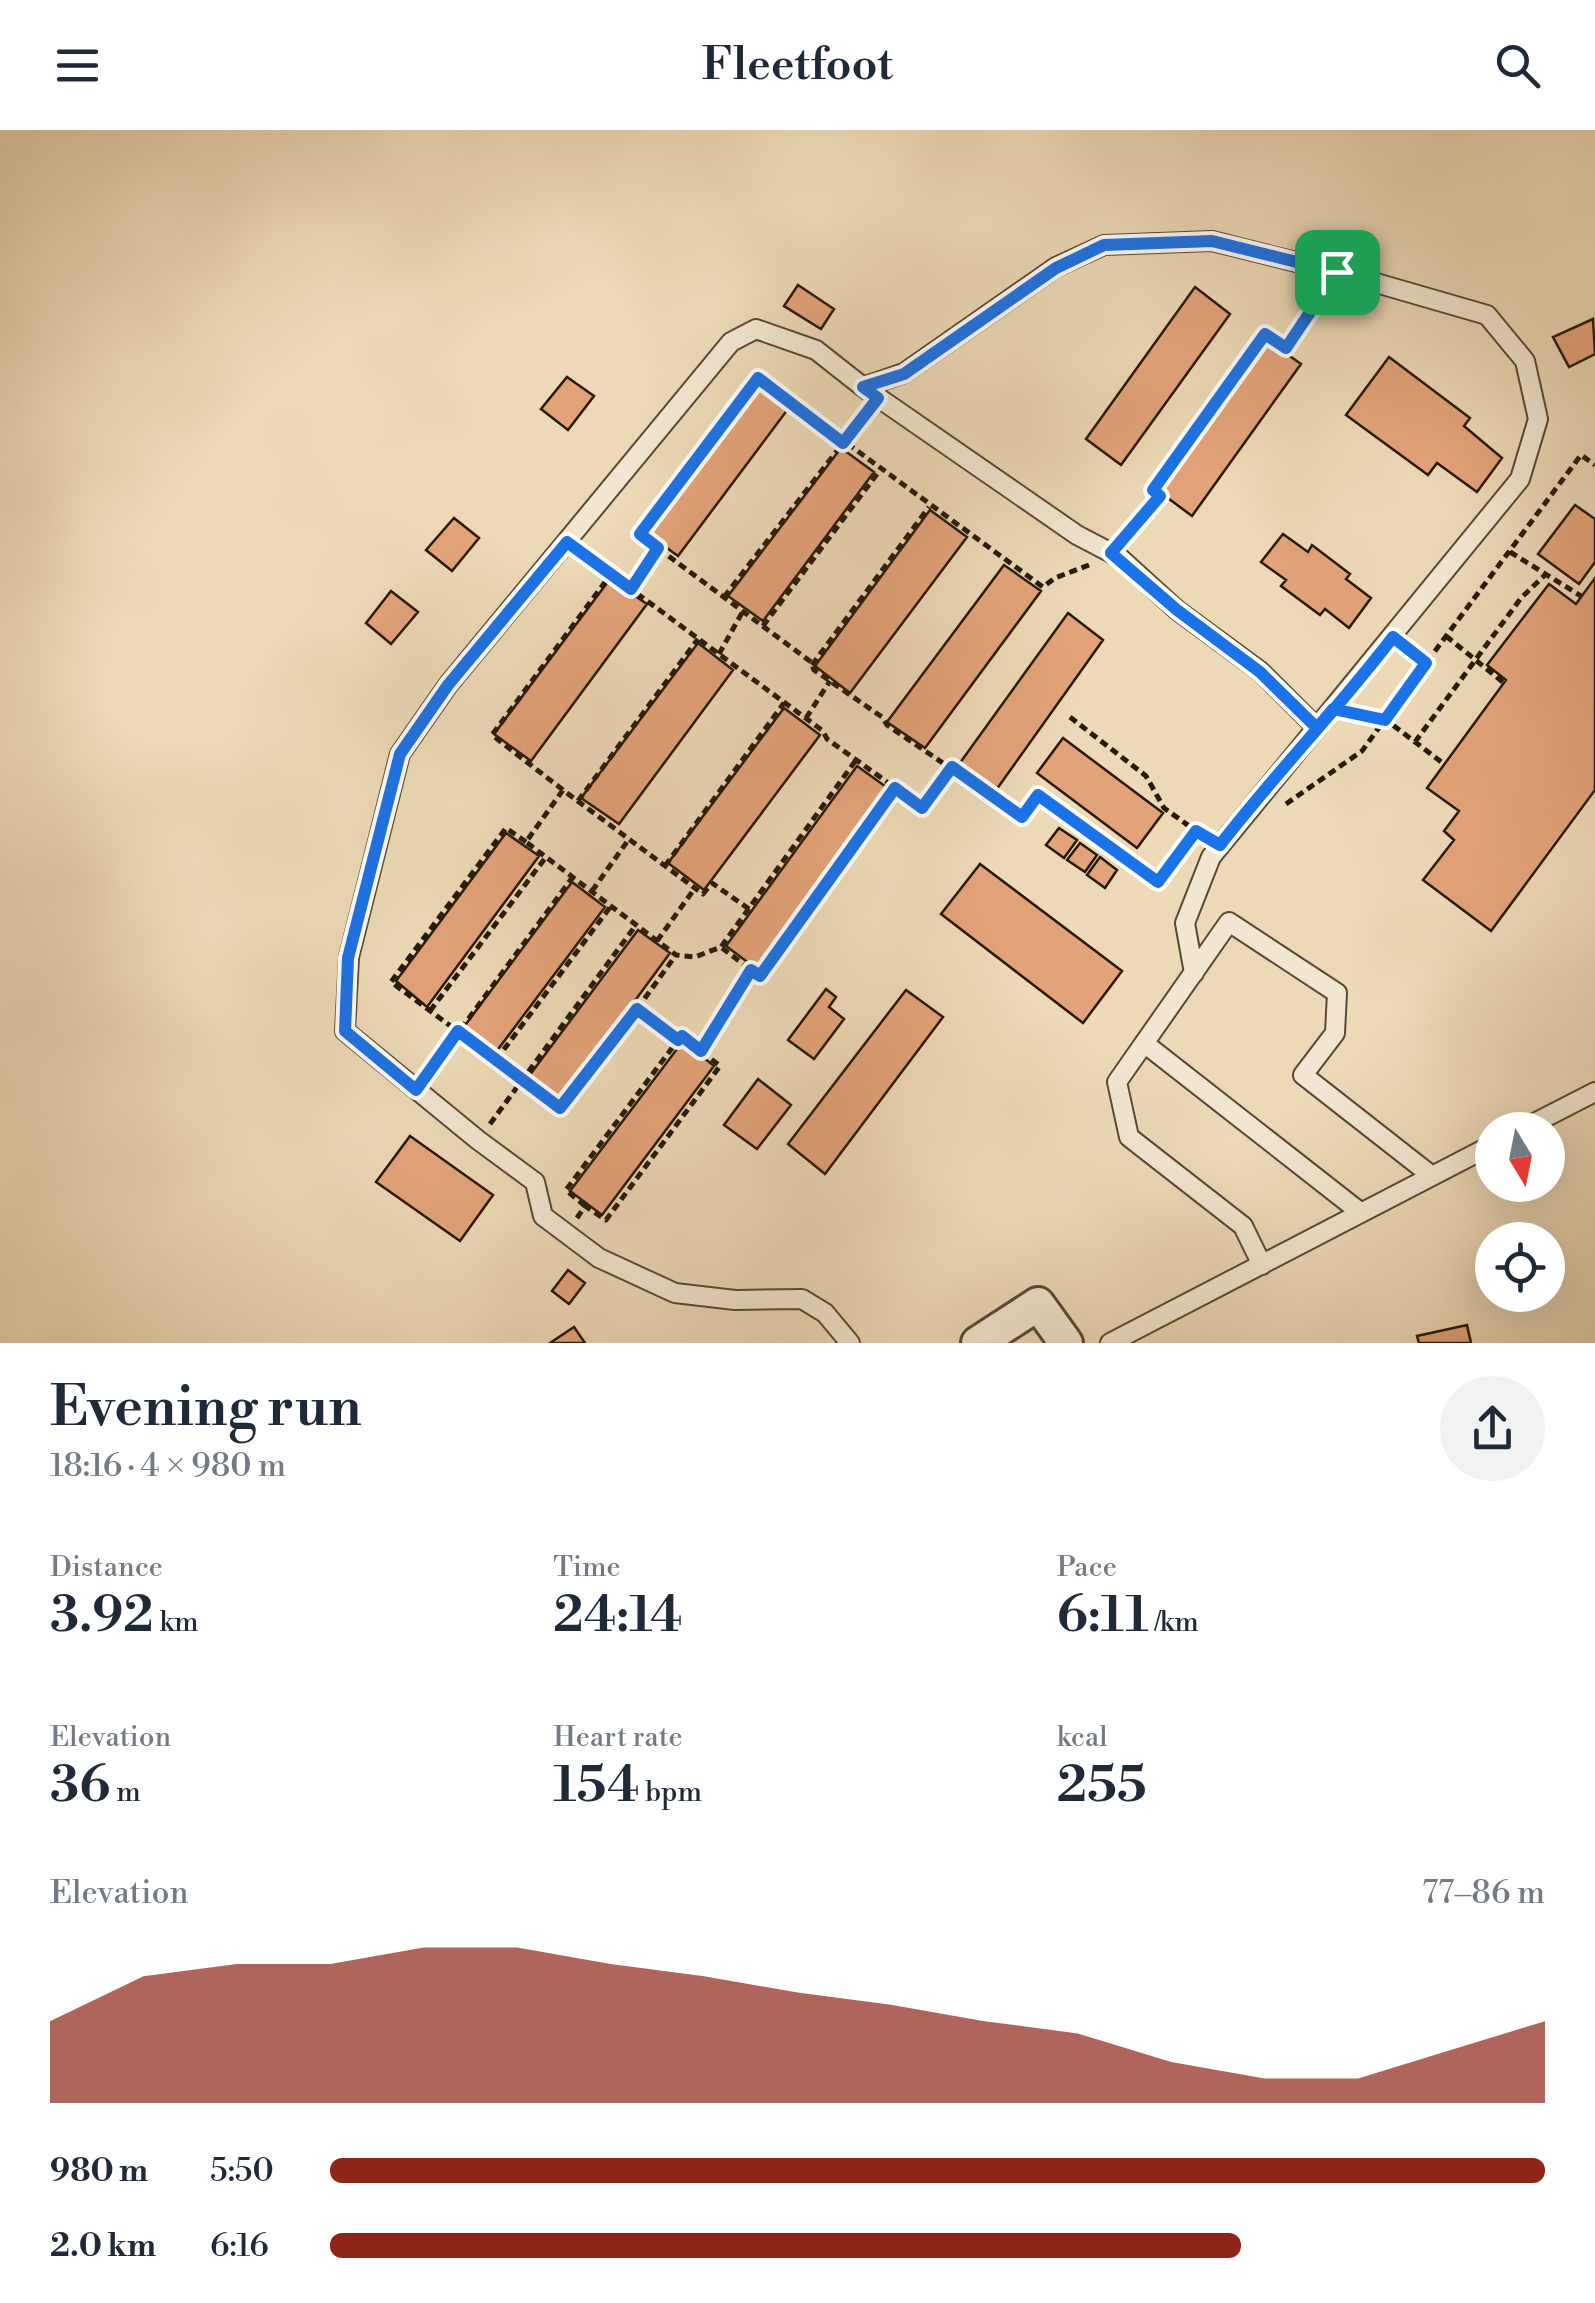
<!DOCTYPE html>
<meta charset="utf-8">
<style>
body{margin:0;font-family:"Libre Bodoni",serif;background:#f2f2f3;color:#1f2937;height:100vh;display:flex;flex-direction:column;font-size:38px;white-space:nowrap}
*{box-sizing:border-box;margin:0}
p{font-size:32px;color:#747a83}
.icon{flex:none;width:55px;height:55px;fill:none;stroke:currentColor;stroke-width:2;stroke-linecap:round;stroke-linejoin:round}
.map{position:relative;height:1213px;overflow:hidden}
.side{display:flex;flex-direction:column;background:#fff;flex:1}
.side>*{flex:none}
.needle{width:65px;rotate:170deg}
.controls{position:absolute;left:1475px;top:982px;display:grid;gap:20px}
.controls a{display:grid;place-items:center;width:90px;height:90px;border-radius:50%;background:#fff;box-shadow:0 10px 40px #0002;font-size:50px}
.pin{position:absolute;display:grid;place-items:center;width:85px;height:85px;color:#fff;margin:-42px;border-radius:20px;box-shadow:0 5px 15px #0006}
.round{display:grid;place-items:center;flex:none;width:105px;height:105px;border-radius:52px;background:#f2f2f3}
.summary{display:flex;align-items:center;justify-content:space-between;height:170px;padding:0 50px}
h1{font-size:55px;font-weight:600;line-height:75px}
.metrics{display:grid;grid-template-columns:repeat(3,1fr);gap:15px;height:170px;padding:10px 50px}
.metrics div{display:grid;align-content:center}
.metrics b{font-size:50px;font-weight:600}
.metrics small{font-size:28px;font-weight:400}
.metrics p{font-size:28px}
.chart{height:280px;padding:20px 50px}
.chart p{display:flex;justify-content:space-between}
.chart svg{width:100%;height:180px;margin-top:10px;fill:#8f2418;opacity:.7}
ul{padding:0 50px;list-style:none;font-size:32px}
li{display:grid;grid-template-columns:160px 120px 1fr;align-items:center;height:75px}
li i{height:25px;border-radius:12px;background:#8f2418}
header{display:flex;justify-content:space-between;align-items:center;height:130px;padding:0 50px;background:#fff;font-size:45px;font-weight:600}
.map>svg:first-child{display:block}
.building{fill:#e3a379;stroke:#261908;stroke-width:2.5}
.lines{fill:none;stroke-linecap:round;stroke-linejoin:round}
.lane-casing{stroke:#584934;stroke-width:22}
.street-casing{stroke:#584934;stroke-width:38}
.path{stroke:#261908;stroke-width:5;stroke-dasharray:8 5;stroke-linecap:butt}
.lane{stroke:#f3e6d0;stroke-width:18}
.street{stroke:#f3e6d0;stroke-width:32}
.route-casing{stroke:#fff;stroke-width:20}
.route{stroke:#1a73e8;stroke-width:12}
</style>
<header><svg class="icon" aria-label="menu" viewBox="0 0 24 24"><path d="M4 6h16M4 12h16M4 18h16"/></svg>Fleetfoot<svg class="icon" aria-label="search" viewBox="0 0 24 24"><circle cx="10" cy="10" r="6"/><path d="M15 15l6 6"/></svg></header>
<div class="map">
<svg width="1595" height="1213" viewBox="0 0 1595 1213">
<rect width="100%" height="100%" fill="#edd9b6"/>
<filter id="stains"><feTurbulence type="fractalNoise" baseFrequency=".002" numOctaves="4"/><feColorMatrix values="0 0 0 0 .2 0 0 0 0 .09 0 0 0 0 .02 0 0 0 .5 -.17"/></filter>
<radialGradient id="worn" r=".72"><stop offset=".6" stop-color="#630" stop-opacity="0"/><stop offset="1" stop-color="#630" stop-opacity=".3"/></radialGradient>
<path class="building" d="M 798,155 L 834,179 L 821,199 L 784,176 Z
M 1195,157 L 1230,184 L 1121,335 L 1086,309 Z
M 1593,189 L 1595,224 L 1569,237 L 1553,207 Z
M 1266,209 L 1301,234 L 1192,386 L 1157,360 Z
M 1389,227 L 1470,288 L 1464,296 L 1502,328 L 1477,362 L 1437,333 L 1428,345 L 1346,285 Z
M 567,247 L 594,266 L 568,300 L 541,279 Z
M 756,254 L 788,279 L 678,426 L 645,402 Z
M 841,318 L 874,342 L 763,491 L 728,466 Z
M 1575,375 L 1595,389 L 1595,432 L 1579,454 L 1538,424 Z
M 930,380 L 967,407 L 850,563 L 815,536 Z
M 454,388 L 479,408 L 452,441 L 426,420 Z
M 1283,404 L 1308,422 L 1312,415 L 1350,444 L 1346,449 L 1371,468 L 1349,498 L 1325,479 L 1320,485 L 1281,456 L 1286,450 L 1261,432 Z
M 1004,435 L 1041,461 L 925,618 L 887,592 Z
M 1595,448 L 1595,660 L 1491,801 L 1423,750 L 1454,710 L 1444,701 L 1459,681 L 1427,658 L 1506,550 L 1487,535 L 1549,454 L 1576,474 Z
M 610,449 L 647,474 L 531,631 L 494,604 Z
M 391,461 L 418,482 L 391,514 L 366,493 Z
M 1068,483 L 1103,510 L 994,663 L 957,637 Z
M 698,513 L 733,540 L 619,694 L 581,668 Z
M 784,578 L 820,605 L 704,760 L 668,733 Z
M 1063,608 L 1163,683 L 1137,718 L 1037,643 Z
M 857,636 L 889,659 L 758,840 L 726,816 Z
M 1059,698 L 1077,710 L 1064,728 L 1046,715 Z
M 506,703 L 539,726 L 427,877 L 396,851 Z
M 1080,713 L 1097,725 L 1085,742 L 1067,730 Z
M 1100,727 L 1117,740 L 1105,758 L 1087,745 Z
M 980,734 L 1122,841 L 1083,893 L 941,784 Z
M 572,752 L 605,777 L 493,926 L 460,902 Z
M 638,800 L 670,823 L 559,974 L 526,950 Z
M 826,859 L 836,867 L 829,877 L 844,889 L 814,929 L 788,910 Z
M 906,860 L 943,887 L 825,1044 L 788,1014 Z
M 683,911 L 714,936 L 602,1085 L 570,1061 Z
M 758,949 L 791,975 L 757,1019 L 724,995 Z
M 410,1006 L 493,1065 L 460,1111 L 376,1052 Z
M 568,1140 L 585,1153 L 569,1174 L 552,1161 Z
M 1467,1195 L 1471,1213 L 1419,1213 L 1417,1206 Z
M 574,1197 L 585,1213 L 550,1213 Z"/>
<g class="lines">
<g class="lane-casing">
<path id="lane" d="M 863,257 L 1077,405 L 1119,427 L 1177,480 L 1260,541 L 1317,598
M 1144,913 L 1360,1082
M 1521,1000 L 1595,962
M 1262,1135 L 1243,1096 L 1129,1007 L 1117,952 L 1229,792 L 1337,863 L 1335,903 L 1303,945 L 1432,1046
M 850,1213 L 825,1183 L 802,1169 L 735,1170 L 675,1163 L 599,1128 L 543,1086 L 535,1052 L 478,1010 L 345,901 L 349,827 L 400,624 L 448,555 L 731,212 L 756,199 L 816,220 L 863,257 L 904,243 L 1056,137 L 1104,115 L 1212,111 L 1352,146 L 1487,185 L 1525,231 L 1538,289 L 1520,349 L 1211,727 L 1185,793 L 1194,843
M 1110,1213 L 1492,1015"/>
</g>
<g class="street-casing">
<path id="street" d="M 978,1213 L 1038,1174 L 1066,1213"/>
</g>
<path class="path" d="M 1123,406 L 1160,366 L 1153,361 L 1265,204 L 1286,217 L 1324,161
M 1510,422 L 1581,466
M 585,425 L 823,601 L 827,609 L 922,677 L 952,637
M 1089,435 L 1055,448 L 1043,457 L 758,248 L 640,405 L 811,532 L 814,540 L 882,587 L 887,595 L 1022,687 L 1038,665 L 1159,752 L 1196,701 L 1202,705
M 631,459 L 658,418
M 724,467 L 867,282
M 763,496 L 880,340
M 1446,506 L 1504,553
M 1407,518 L 1426,533 L 1581,325 L 1595,335
M 719,524 L 743,481
M 812,535 L 929,377
M 1357,584 L 1385,589 L 1444,634
M 1070,587 L 1146,646 L 1164,678 L 1196,701
M 806,588 L 830,551
M 1415,612 L 1521,468 L 1546,444
M 563,660 L 492,605 L 611,444
M 578,671 L 698,509
M 1286,674 L 1362,621 L 1426,533
M 526,712 L 506,698 L 391,852 L 561,978 L 637,879 L 678,911
M 665,736 L 784,573
M 592,761 L 629,709
M 749,779 L 712,753 L 703,764 L 563,660 L 526,712 L 676,825 L 695,827 L 721,817 L 856,630
M 657,811 L 695,758
M 722,818 L 751,840
M 637,879 L 676,825
M 430,881 L 546,727
M 496,930 L 611,776
M 430,941 L 572,748
M 490,994 L 636,795
M 585,1076 L 566,1060 L 681,906 L 701,921
M 577,1088 L 585,1076 L 606,1090 L 720,936 L 701,921 L 751,840 L 761,845 L 895,658"/>
<use href="#lane" class="lane"/>
<use href="#street" class="street"/>
</g>
<g class="lines">
<g class="route-casing">
<path id="route" d="M 1337,142 L 1212,111 L 1104,115 L 1056,138 L 904,244 L 863,257 L 878,268 L 843,313 L 758,248 L 640,404 L 658,418 L 631,459 L 567,412 L 448,555 L 400,624 L 348,828 L 345,901 L 416,960 L 458,901 L 560,978 L 637,879 L 678,910 L 682,906 L 701,921 L 751,840 L 760,846 L 895,658 L 922,678 L 952,637 L 1022,687 L 1038,665 L 1158,752 L 1196,701 L 1220,715 C 1275,644 1338,579 1393,507 L 1426,533 L 1385,590 L 1333,579 L 1317,598 L 1260,542 L 1177,480 L 1111,423 L 1160,366 L 1153,360 L 1265,204 L 1286,218 L 1337,142"/>
</g>
<use href="#route" class="route"/>
</g>
<rect width="100%" height="100%" filter="url(#stains)"/>
<rect width="100%" height="100%" fill="url(#worn)"/>
</svg>
<div class="controls">
<a><svg class="needle" viewBox="-14 -14 28 28"><path d="M0-13l5 13h-10z" fill="#e53935"/><path d="M0 13l5-13h-10z" fill="#747a83"/></svg></a>
<a><svg class="icon" aria-label="locate" viewBox="0 0 24 24"><circle cx="12" cy="12" r="6"/><path d="M12 2v4M12 18v4M2 12h4M18 12h4"/></svg></a>
</div>
<div class="pin" style="left:1337px;top:142px;background:#1e9e55"><svg class="icon" aria-label="arrive" viewBox="0 0 24 24"><path d="M6 21V4h12l-3 4 3 4H6"/></svg></div>
</div>
<section class="side">
<div class="summary"><div><h1>Evening run</h1><p>18:16 · 4 × 980 m</p></div><a class="round"><svg class="icon" aria-label="share" viewBox="0 0 24 24"><path d="M12 15V3M7 8l5-5 5 5M5 13v7h14v-7"/></svg></a></div>
<div class="metrics">
<div><p>Distance</p><b>3.92<small> km</small></b></div>
<div><p>Time</p><b>24:14</b></div>
<div><p>Pace</p><b>6:11<small> /km</small></b></div>
</div>
<div class="metrics">
<div><p>Elevation</p><b>36<small> m</small></b></div>
<div><p>Heart rate</p><b>154<small> bpm</small></b></div>
<div><p>kcal</p><b>255</b></div>
</div>
<div class="chart"><p><span>Elevation</span>77–86 m</p>
<svg viewBox="0 0 160 44" preserveAspectRatio="none"><path d="M0 44V24L10 13L20 10L30 10L40 6L50 6L60 10L70 13L80 17L90 20L100 24L110 27L120 34L130 38L140 38L150 31L160 24V44z"/></svg>
</div>
<ul>
<li><b>980 m</b>5:50<i style="width:100%"></i></li>
<li><b>2.0 km</b>6:16<i style="width:75%"></i></li>
</ul>
</section>
